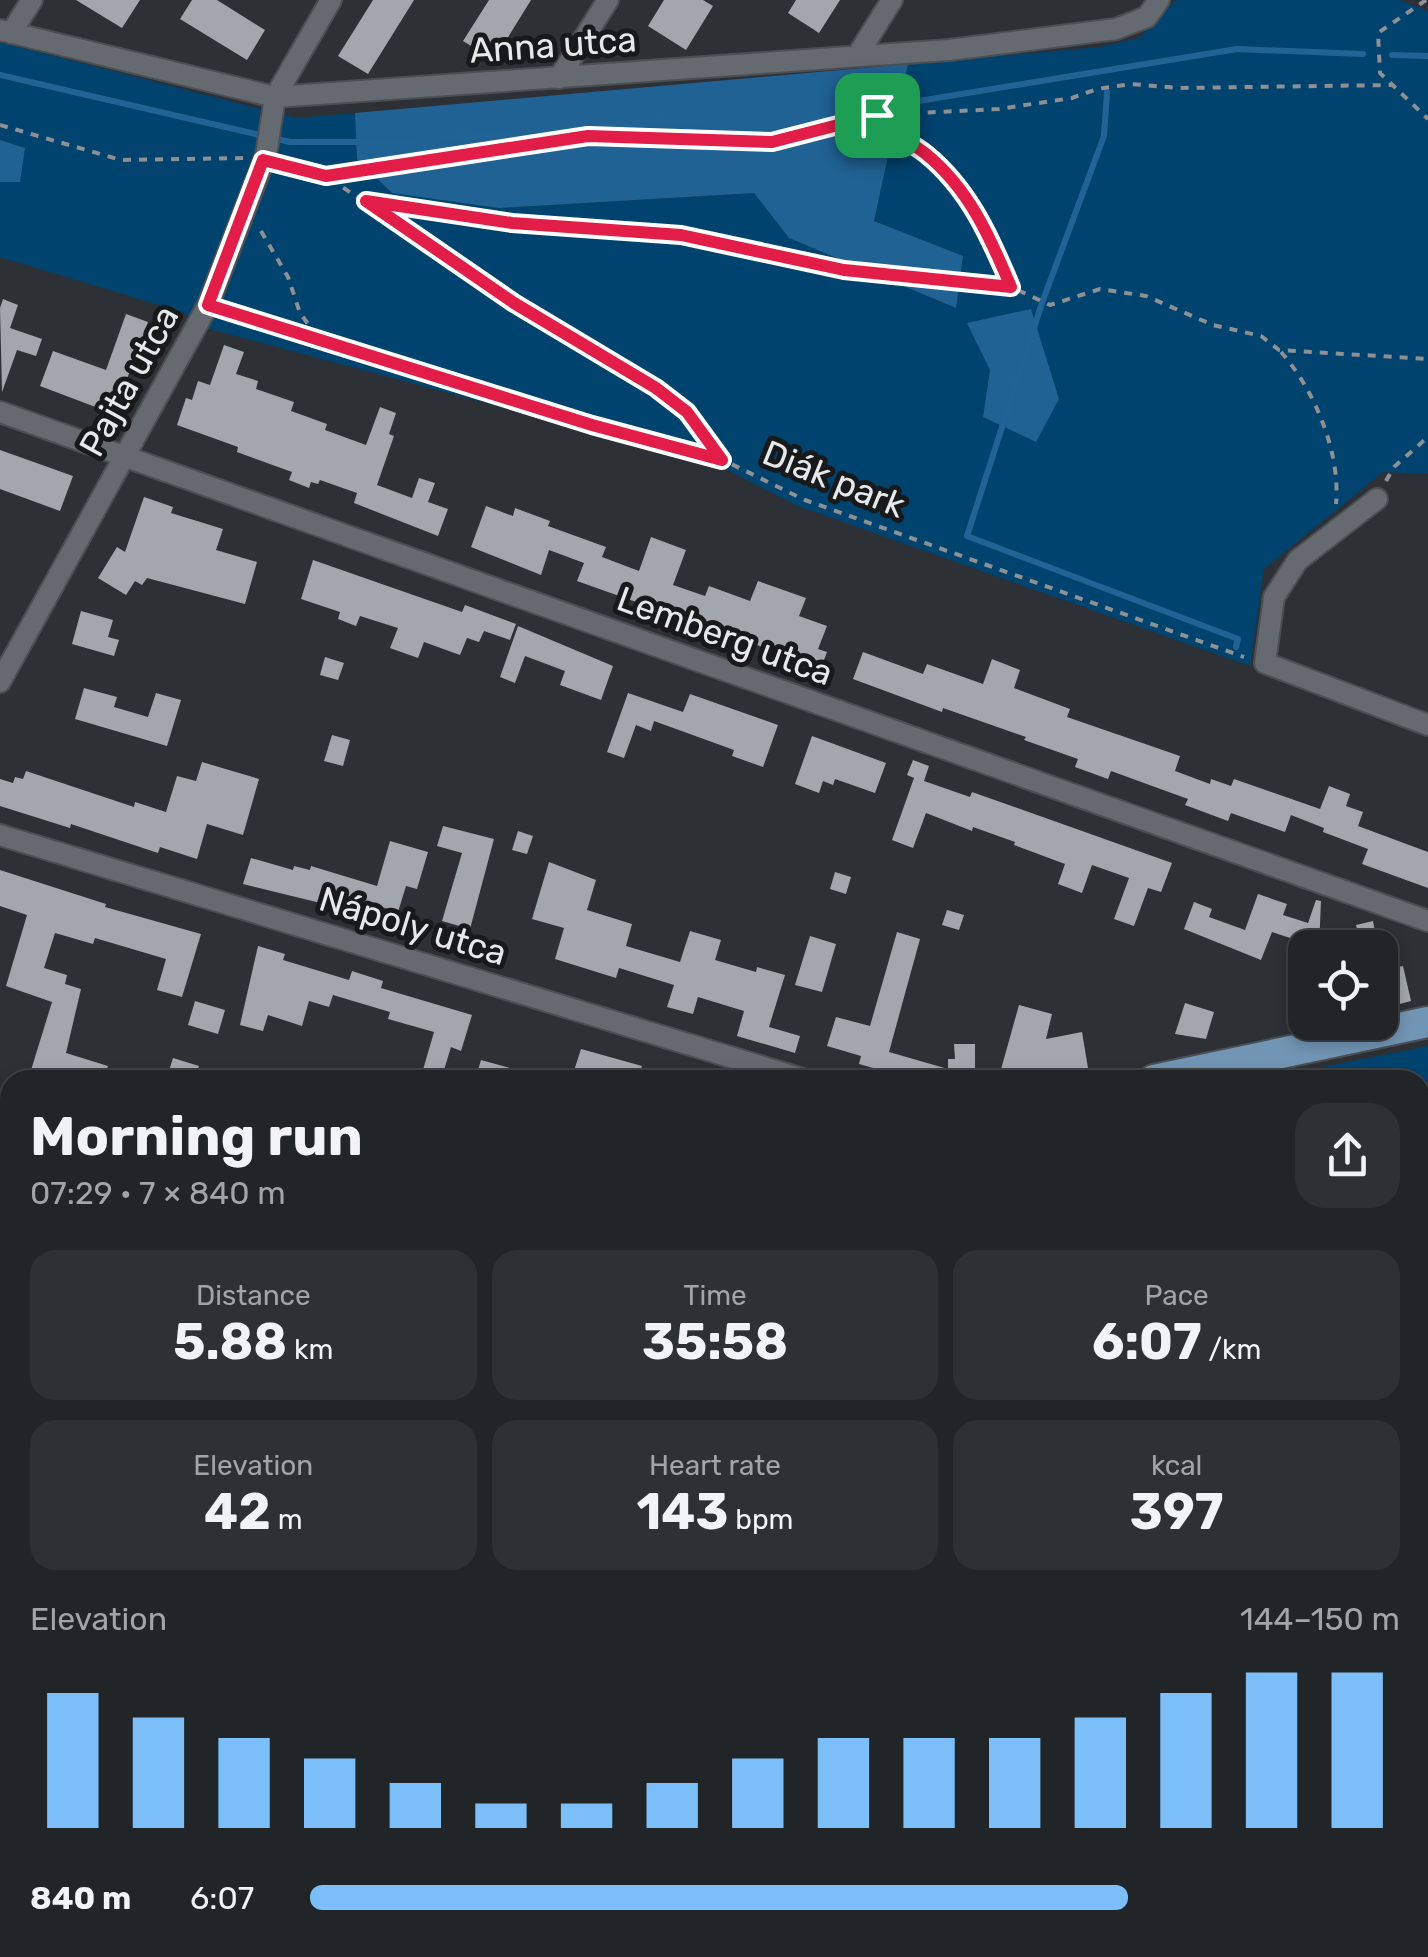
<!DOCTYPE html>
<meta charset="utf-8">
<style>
body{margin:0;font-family:Rubik,sans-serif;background:#2e3134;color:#f1f3f6;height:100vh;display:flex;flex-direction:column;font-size:38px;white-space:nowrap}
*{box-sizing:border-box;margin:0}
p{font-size:32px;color:#a2a5a8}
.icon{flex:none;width:55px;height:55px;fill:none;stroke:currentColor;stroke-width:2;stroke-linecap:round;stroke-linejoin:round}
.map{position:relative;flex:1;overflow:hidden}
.drawer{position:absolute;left:0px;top:1070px;width:1430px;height:888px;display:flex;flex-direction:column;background:#222528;border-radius:30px 30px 0 0;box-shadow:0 5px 15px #0003,0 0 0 2px #3f4245}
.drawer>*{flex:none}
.buttons{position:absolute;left:1288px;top:930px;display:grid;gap:20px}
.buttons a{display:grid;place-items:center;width:110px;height:110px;border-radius:20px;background:#222528;box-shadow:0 5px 15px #0003,0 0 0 2px #3f4245;font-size:50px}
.pin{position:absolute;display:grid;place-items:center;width:85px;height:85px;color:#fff;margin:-42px;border-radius:20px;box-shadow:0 5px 15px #0006}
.round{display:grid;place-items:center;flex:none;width:105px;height:105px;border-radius:30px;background:#2e3134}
.overview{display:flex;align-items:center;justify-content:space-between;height:170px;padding:0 30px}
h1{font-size:55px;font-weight:700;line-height:75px}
.figures{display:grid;grid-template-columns:repeat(3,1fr);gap:15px;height:170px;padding:10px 30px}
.figures div{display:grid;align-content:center;border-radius:25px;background:#2e3134;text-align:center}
.figures b{font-size:50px;font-weight:700}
.figures small{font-size:28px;font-weight:400}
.figures p{font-size:28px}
.chart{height:280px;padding:20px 30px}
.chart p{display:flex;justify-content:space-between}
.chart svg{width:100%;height:180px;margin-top:10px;stroke:#7bbef8;stroke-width:6}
ul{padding:0 30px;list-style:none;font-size:32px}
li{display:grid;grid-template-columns:160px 120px 1fr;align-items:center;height:75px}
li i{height:25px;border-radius:12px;background:#7bbef8}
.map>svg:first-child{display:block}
.green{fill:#00436f;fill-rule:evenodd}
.forest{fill:#206294}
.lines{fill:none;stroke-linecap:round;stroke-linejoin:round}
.stream{stroke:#226396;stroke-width:6}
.building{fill:#a1a7ad}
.lane-casing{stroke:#4b4f53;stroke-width:14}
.street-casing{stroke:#4b4f53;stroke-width:24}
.primary-casing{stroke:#4b4f53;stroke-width:34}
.path{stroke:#8d9195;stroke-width:4;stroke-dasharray:8 8;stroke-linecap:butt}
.lane{stroke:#646a6f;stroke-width:10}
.street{stroke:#646a6f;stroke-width:20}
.primary{stroke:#7195b4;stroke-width:30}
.route-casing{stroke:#fff;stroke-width:20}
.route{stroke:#e11d48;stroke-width:12}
.labels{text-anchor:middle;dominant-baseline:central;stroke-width:10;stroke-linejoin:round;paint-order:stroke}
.street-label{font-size:35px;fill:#e5e9ec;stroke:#17191b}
</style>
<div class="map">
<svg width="1428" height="1957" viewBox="0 0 1428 1957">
<rect width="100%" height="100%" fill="#2d3136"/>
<path class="green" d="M 1176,0 L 1400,0 L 1428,11 L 1428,474 L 1383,472 L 1264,569 L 1250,666 L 795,505 L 720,466 L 210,329 L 182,312 L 0,257 L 0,182 L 19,182 L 25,148 L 0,140 L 0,42 L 296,118 L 355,113 L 357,159 L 499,208 L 754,193 L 789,238 L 955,308 L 963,256 L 874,221 L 908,64 L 1099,47 L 1139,38 ZM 990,370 L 1036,442 L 983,417 Z
M 1428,1046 L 1428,1173 L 1420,1175 L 1420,1080 L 1257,1080 Z
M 10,1592 L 10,1948 L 1120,1948 L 1123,1957 L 0,1957 L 0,1598 Z"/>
<path class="forest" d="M 908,64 L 874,221 L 963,256 L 956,308 L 789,238 L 754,193 L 499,208 L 392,193 L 357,159 L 355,113 Z
M 0,140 L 25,148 L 20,182 L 0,182 Z
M 1031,309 L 1059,399 L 1036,442 L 983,417 L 990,370 L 967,323 Z"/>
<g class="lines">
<path class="stream" d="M 1392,55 L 1428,56
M 0,75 L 290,142 L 401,142 L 660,121 L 750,125 L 806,122 L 849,113
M 1107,92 L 1104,136 L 1042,303 L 967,536 L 1238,639 L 1236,647
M 882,107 L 1237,49 L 1363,54"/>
</g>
<path class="building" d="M 76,0 L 140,0 L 122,28 Z
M 192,0 L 217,0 L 265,30 L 247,60 L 180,19 Z
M 373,0 L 414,0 L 368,74 L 338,56 Z
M 489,0 L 531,0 L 494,60 L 463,41 Z
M 664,0 L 703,0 L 713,6 L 686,50 L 648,26 Z
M 796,0 L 840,0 L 819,33 L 788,13 Z
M 3,299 L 18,305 L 10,328 L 42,339 L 36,356 L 17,350 L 2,392 L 0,308 Z
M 126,314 L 148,322 L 114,414 L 40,386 L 53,351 L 106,370 Z
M 224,345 L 244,352 L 236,374 L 258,381 L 256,389 L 294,402 L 291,411 L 327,424 L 325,430 L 366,445 L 380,407 L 396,413 L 389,434 L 394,436 L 377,485 L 412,498 L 419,478 L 435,483 L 428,502 L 448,509 L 438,536 L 354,503 L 357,493 L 320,480 L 318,484 L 311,482 L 309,488 L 289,480 L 292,472 L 237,452 L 238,447 L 177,425 L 186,398 L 192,400 L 198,381 L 210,385 Z
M 0,450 L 73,476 L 60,511 L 0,489 Z
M 144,497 L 173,507 L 171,513 L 223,529 L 216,550 L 257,562 L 245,604 L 147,578 L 142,585 L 135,581 L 126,595 L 98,578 L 117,547 L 125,552 Z
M 486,506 L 513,516 L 515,508 L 550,521 L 548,526 L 606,547 L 602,557 L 639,571 L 651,537 L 686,550 L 673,585 L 705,596 L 709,586 L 750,601 L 758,581 L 806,598 L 799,616 L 827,626 L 818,649 L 827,652 L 819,673 L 797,665 L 799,660 L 577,581 L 584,563 L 549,550 L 541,575 L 471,547 Z
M 313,560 L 462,612 L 465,605 L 516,624 L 510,640 L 484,631 L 479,642 L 467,638 L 460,655 L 424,642 L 418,658 L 390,648 L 398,628 L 360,616 L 356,626 L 338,619 L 340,612 L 301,599 Z
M 81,611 L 113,620 L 108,637 L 119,640 L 114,656 L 72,644 Z
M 518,626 L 613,666 L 601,700 L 560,685 L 565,671 L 525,656 L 515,683 L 500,677 Z
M 863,652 L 923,674 L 927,664 L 983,684 L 992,659 L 1020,670 L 1014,688 L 1070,709 L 1067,717 L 1180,756 L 1175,771 L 1210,784 L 1211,779 L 1231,786 L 1234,779 L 1320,809 L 1329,786 L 1350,794 L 1346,806 L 1363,812 L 1358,826 L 1428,852 L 1428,888 L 1362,864 L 1368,849 L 1323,832 L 1324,828 L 1291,815 L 1285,832 L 1231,813 L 1228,821 L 1185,805 L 1188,799 L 1111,771 L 1108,779 L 1075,767 L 1078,759 L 1024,740 L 1026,737 L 943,708 L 942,712 L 853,679 Z
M 325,657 L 344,663 L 338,680 L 320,675 Z
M 84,688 L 117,697 L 114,707 L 148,717 L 156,693 L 181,700 L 167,746 L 75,719 Z
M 628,693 L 683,712 L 690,694 L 778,725 L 763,767 L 732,756 L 734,750 L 654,721 L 651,731 L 636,725 L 624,758 L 607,752 Z
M 332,735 L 350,740 L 343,766 L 324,761 Z
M 812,736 L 886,763 L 875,793 L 835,779 L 833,785 L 823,781 L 819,793 L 795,784 Z
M 913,760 L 929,766 L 924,781 L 970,797 L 972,792 L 1172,863 L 1161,892 L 1148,888 L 1134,926 L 1114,919 L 1129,878 L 1092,865 L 1082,893 L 1058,884 L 1065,864 L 1014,845 L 1015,842 L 973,827 L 972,831 L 926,813 L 913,848 L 892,840 L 914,778 L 907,775 Z
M 202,762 L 259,779 L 243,835 L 207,824 L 197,859 L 160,847 L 158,853 L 71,824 L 70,828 L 0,806 L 0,779 L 13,783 L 15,777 L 23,779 L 26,771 L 134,807 L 135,802 L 166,812 L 177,776 L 196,781 Z
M 443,826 L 494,839 L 470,929 L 442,921 L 462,853 L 437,846 Z
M 518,831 L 533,836 L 527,854 L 512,850 Z
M 390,841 L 428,852 L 417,889 L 406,886 L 398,912 L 352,898 L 349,910 L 243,884 L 251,858 L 293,870 L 294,866 L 310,870 L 311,866 L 377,886 Z
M 549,862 L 596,880 L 587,910 L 632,924 L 626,946 L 680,962 L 690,931 L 721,940 L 715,960 L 756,972 L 757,967 L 785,975 L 769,1027 L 800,1036 L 795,1053 L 737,1036 L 744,1011 L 698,997 L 693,1014 L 667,1007 L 674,985 L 619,968 L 616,978 L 555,959 L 564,928 L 532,919 Z
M 0,870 L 106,904 L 105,907 L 201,934 L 182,997 L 157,990 L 166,959 L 95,938 L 93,944 L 55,933 L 44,968 L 67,975 L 65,984 L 81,989 L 66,1053 L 108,1066 L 103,1080 L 28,1080 L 52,1002 L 6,986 L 27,915 L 0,906 Z
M 835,872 L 851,877 L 846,894 L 830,889 Z
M 1258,894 L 1287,904 L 1283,915 L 1308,923 L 1316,900 L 1321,901 L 1319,948 L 1301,948 L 1302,942 L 1272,932 L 1261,960 L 1184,929 L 1194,902 L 1212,909 L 1209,917 L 1245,930 Z
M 947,910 L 964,915 L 959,930 L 942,925 Z
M 1373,921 L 1377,942 L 1361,945 L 1356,925 Z
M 897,932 L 920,939 L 889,1052 L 948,1069 L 948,1059 L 955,1059 L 954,1044 L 975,1044 L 975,1080 L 897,1080 L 898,1075 L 859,1064 L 861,1056 L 827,1046 L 836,1017 L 870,1026 Z
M 810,936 L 836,944 L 822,992 L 795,985 Z
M 258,946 L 285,954 L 283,960 L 349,980 L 352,971 L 383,981 L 381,988 L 472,1015 L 461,1051 L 451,1047 L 441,1080 L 420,1080 L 434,1032 L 388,1019 L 390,1012 L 333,995 L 329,1007 L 309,1001 L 302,1026 L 268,1015 L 263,1031 L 240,1025 Z
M 1403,966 L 1411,1001 L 1380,1009 L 1380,971 Z
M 195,1001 L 225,1010 L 218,1034 L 188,1025 Z
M 1185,1003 L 1214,1012 L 1206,1039 L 1175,1034 Z
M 1019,1005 L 1052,1014 L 1046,1039 L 1082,1032 L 1088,1068 L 1034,1080 L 998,1080 Z
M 581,1049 L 642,1066 L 638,1080 L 571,1080 Z
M 173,1058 L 199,1066 L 195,1080 L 166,1080 Z
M 481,1060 L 535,1075 L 535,1080 L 475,1080 Z"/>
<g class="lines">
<g class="lane-casing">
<path id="lane" d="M 0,1795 L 10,1788
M 0,1813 L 10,1829
M 0,1916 L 10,1933"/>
</g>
<g class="street-casing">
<path id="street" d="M 0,30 L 275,97 L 949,50 L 1116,29 L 1147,17 L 1159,0
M 11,33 L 32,0
M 857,56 L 892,0
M 559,78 L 608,0
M 0,412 L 1428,921
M 1377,499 L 1298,560 L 1274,597 L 1265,663 L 1428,725
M 0,682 L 208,305 L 266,155 L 275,97 L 331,0
M 0,835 L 806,1080
M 0,1127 L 10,1130
M 1420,1175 L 1428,1173
M 0,1244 L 10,1226
M 1420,1338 L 1428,1336
M 1420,1624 L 1428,1622
M 1420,1914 L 1428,1912
M 1120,1948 L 1123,1957
M 1205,1957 L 1252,1948"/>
</g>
<g class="primary-casing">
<path id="primary" d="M 1154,1080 L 1428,1022
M 0,1566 L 10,1560"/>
</g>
<path class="path" d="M 1426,0 L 1378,33 L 1380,73 L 1428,119
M 864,77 L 877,115 L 889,132 L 925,152 L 981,217 L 1011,287 L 1050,305 L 1100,289 L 1146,296 L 1213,325 L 1261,336 L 1279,350 L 1428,359
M 0,125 L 121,160 L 245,158
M 284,166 L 326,176 L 514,303 L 656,389 L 687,411 L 723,460
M 326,176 L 588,136 L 772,141 L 877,115 L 999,109 L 1072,98 L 1097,89 L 1131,84 L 1178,88 L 1393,85
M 368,202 L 512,223 L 681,235 L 844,270 L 1011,287
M 261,231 L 288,277 L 300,313 L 320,340
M 227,311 L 592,425 L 723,460 L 805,500 L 1244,657
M 1281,352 C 1314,389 1341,453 1336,504
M 1386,481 L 1394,467 L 1428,437
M 1420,1090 L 1428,1088
M 0,1623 L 10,1617
M 169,1948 L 183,1957"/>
<use href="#lane" class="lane"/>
<use href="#street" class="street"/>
<use href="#primary" class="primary"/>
</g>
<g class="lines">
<g class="route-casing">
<path id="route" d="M 877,115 C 894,140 905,137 926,154 C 969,189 990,237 1011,287 L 844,270 L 681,235 L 512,223 L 366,201 L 514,303 L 656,388 L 687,412 L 722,460 L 592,425 L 208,305 L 263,160 L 326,176 L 588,136 L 772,142 Z"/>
</g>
<use href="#route" class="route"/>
</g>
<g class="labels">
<g class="street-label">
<text transform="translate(553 45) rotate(-4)">Anna utca</text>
<text transform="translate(129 381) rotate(-61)">Pajta utca</text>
<text transform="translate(834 479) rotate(22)">Diák park</text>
<text transform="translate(725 636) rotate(20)">Lemberg utca</text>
<text transform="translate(413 926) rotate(17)">Nápoly utca</text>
</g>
</g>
</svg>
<div class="buttons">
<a><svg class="icon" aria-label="locate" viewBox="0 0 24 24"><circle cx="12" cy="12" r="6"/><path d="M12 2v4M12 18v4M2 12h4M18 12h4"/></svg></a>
</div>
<div class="pin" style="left:877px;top:115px;background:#1e9e55"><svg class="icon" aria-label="arrive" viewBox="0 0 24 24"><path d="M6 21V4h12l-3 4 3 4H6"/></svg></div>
<section class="drawer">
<div class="overview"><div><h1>Morning run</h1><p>07:29 · 7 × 840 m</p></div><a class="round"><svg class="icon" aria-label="share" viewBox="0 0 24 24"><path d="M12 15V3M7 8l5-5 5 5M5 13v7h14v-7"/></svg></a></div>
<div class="figures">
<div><p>Distance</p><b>5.88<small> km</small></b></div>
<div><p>Time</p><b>35:58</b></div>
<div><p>Pace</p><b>6:07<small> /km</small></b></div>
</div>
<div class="figures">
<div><p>Elevation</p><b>42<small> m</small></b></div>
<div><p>Heart rate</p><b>143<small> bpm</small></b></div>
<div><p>kcal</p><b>397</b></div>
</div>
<div class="chart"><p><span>Elevation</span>144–150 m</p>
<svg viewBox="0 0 160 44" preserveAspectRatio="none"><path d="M5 44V11M15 44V17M25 44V22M35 44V27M45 44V33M55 44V38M65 44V38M75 44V33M85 44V27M95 44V22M105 44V22M115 44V22M125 44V17M135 44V11M145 44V6M155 44V6"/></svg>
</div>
<ul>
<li><b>840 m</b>6:07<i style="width:75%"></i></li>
</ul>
</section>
</div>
